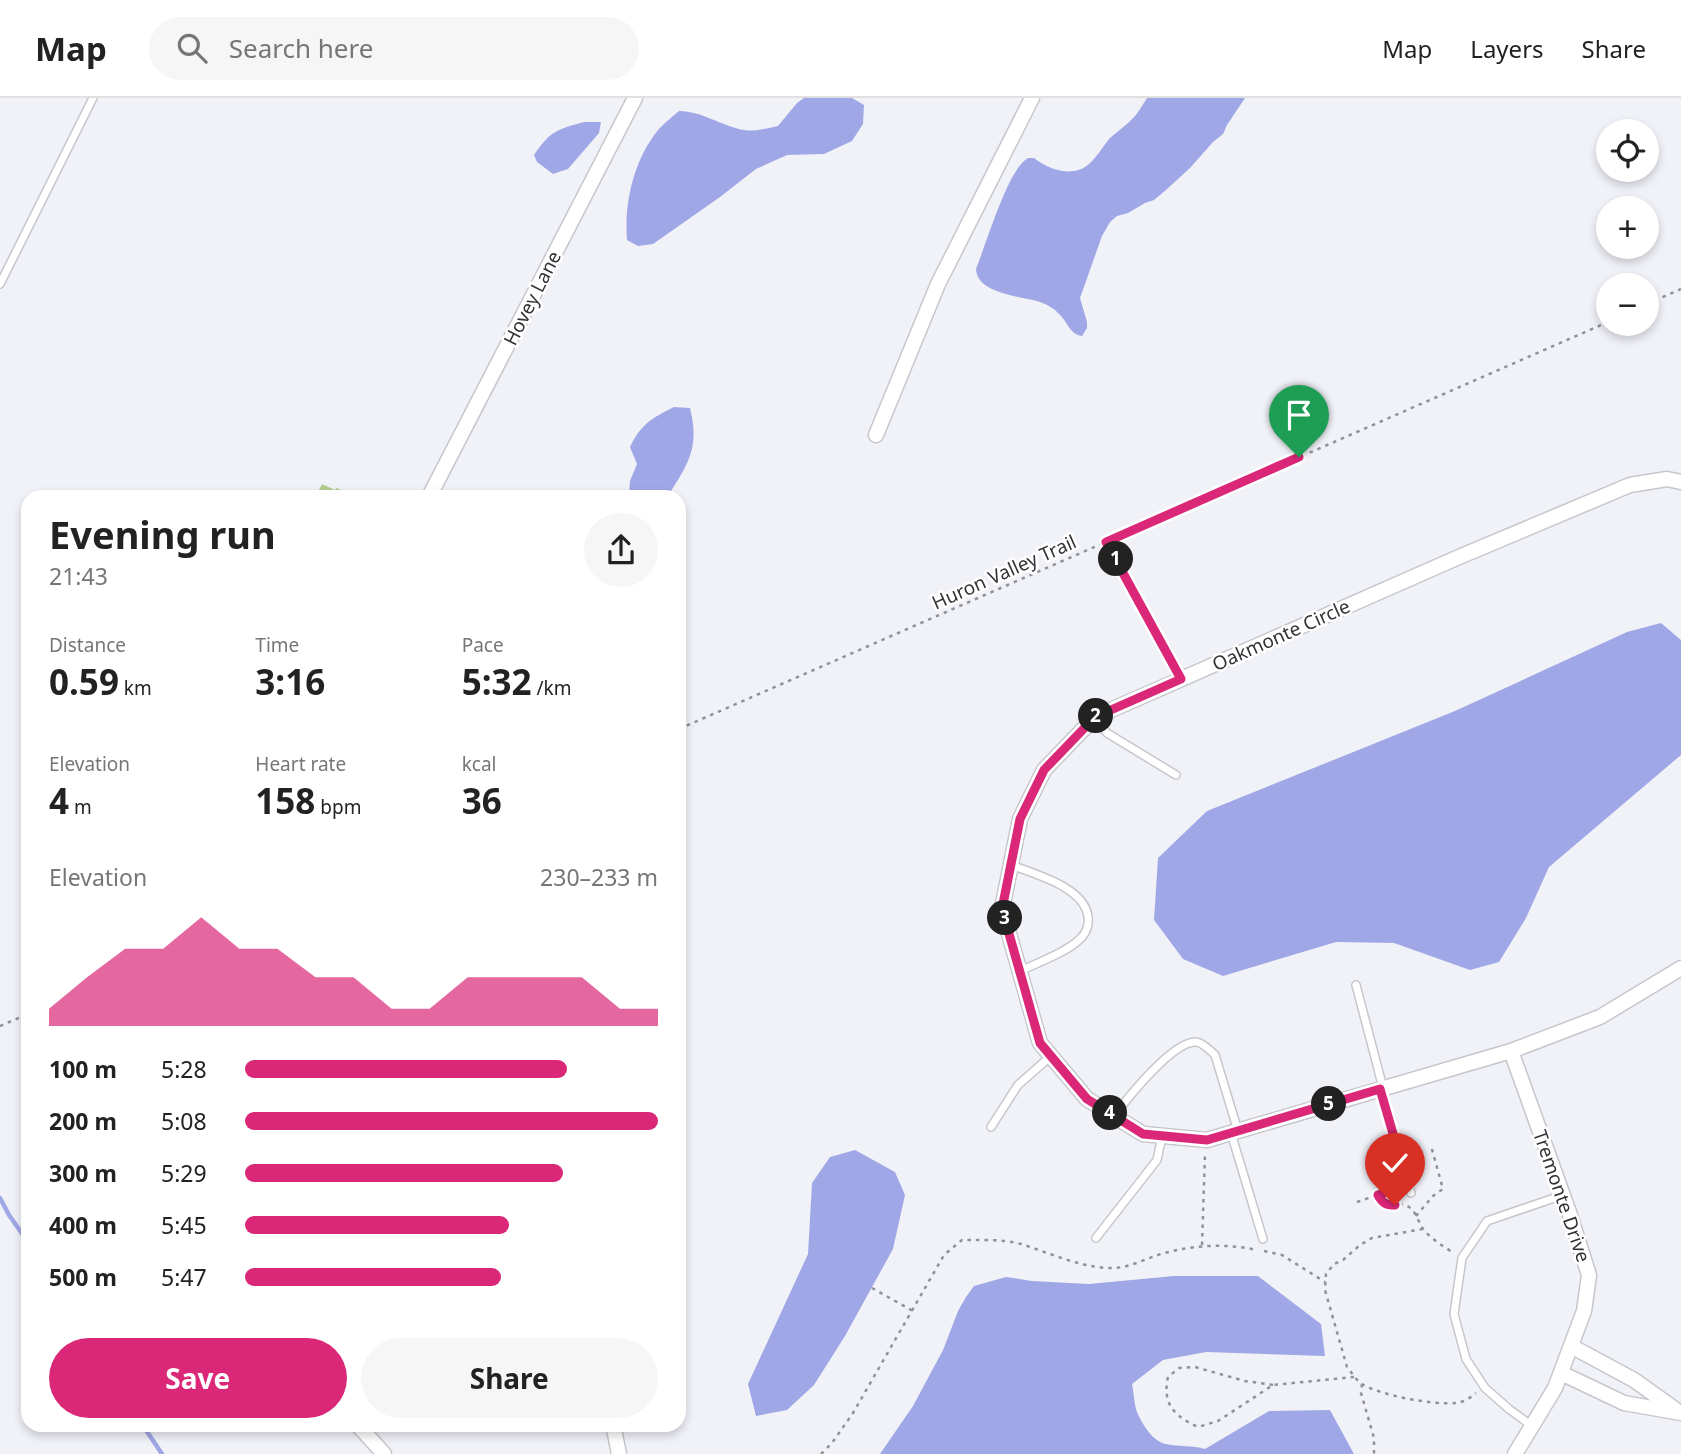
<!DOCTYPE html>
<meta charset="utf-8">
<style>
body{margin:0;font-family:"Noto Sans",sans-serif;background:#f6f6f6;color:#222;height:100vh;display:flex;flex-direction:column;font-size:26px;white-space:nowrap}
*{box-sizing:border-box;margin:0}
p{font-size:23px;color:#767676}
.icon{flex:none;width:38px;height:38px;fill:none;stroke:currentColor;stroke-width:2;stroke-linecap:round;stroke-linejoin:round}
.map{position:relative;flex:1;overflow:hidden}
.sheet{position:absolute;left:21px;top:392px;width:665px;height:942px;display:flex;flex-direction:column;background:#fff;border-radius:21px;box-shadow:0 4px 10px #0003}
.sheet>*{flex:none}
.fabs{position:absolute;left:1596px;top:21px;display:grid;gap:14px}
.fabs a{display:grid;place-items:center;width:63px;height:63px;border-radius:50%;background:#fff;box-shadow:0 4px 10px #0003;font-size:35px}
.pin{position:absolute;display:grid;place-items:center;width:60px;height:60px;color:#fff;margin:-72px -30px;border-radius:50% 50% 50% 0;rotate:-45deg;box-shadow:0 0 7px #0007}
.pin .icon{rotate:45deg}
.km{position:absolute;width:35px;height:35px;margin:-18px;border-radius:50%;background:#222;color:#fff;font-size:19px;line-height:35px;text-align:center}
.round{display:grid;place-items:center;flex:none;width:74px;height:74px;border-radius:37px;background:#f6f6f6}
.headline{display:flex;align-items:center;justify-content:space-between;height:119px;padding:0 28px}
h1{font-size:38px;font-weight:700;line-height:52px}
.stats{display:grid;grid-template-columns:repeat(3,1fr);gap:10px;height:119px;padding:7px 28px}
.stats div{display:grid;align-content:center}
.stats b{font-size:35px;font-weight:700}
.stats small{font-size:19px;font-weight:400}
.stats p{font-size:19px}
.chart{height:196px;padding:14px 28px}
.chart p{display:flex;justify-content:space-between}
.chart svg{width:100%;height:126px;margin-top:7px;fill:#db2777;opacity:.7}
.cta{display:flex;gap:14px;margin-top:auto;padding:14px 28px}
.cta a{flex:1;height:80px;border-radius:42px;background:#db2777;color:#fff;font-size:28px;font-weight:700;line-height:80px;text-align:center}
.cta a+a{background:#f6f6f6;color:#222}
ul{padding:0 28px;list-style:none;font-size:23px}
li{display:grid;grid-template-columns:112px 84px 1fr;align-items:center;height:52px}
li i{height:18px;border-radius:9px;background:#db2777}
header{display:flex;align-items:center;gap:42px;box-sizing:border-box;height:98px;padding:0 35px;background:#fff;border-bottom:2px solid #e0e0e0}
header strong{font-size:33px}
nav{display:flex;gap:38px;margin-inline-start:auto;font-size:24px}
.search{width:490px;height:63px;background:#f6f6f6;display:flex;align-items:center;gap:18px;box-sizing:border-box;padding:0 24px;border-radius:38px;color:#767676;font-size:26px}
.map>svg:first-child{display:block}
.water{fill:#a0a7e6}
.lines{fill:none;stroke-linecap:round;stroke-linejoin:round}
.stream{stroke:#a0a7e6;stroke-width:4.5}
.building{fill:#b3ce8e}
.service-casing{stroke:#c6c7cc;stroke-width:10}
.minor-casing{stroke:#c6c7cc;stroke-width:17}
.path{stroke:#919296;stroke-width:2.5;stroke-dasharray:3.5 5;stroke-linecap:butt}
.service{stroke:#fff;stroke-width:7}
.minor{stroke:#fff;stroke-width:14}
.route-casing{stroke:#fff;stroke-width:14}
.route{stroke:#db2777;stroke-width:9}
.labels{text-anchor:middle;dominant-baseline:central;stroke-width:5;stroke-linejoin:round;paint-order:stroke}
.street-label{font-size:19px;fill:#323335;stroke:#fff}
</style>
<header>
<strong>Map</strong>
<div class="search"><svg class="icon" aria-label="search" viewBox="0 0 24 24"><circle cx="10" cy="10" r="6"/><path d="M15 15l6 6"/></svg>Search here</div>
<nav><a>Map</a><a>Layers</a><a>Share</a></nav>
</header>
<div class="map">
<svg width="1681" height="1356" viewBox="0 0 1681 1356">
<rect width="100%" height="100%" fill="#f1f2f8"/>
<path class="water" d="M 804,0 L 852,0 L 864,7 L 863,26 L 852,43 L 824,56 L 787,57 L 756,71 L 720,99 L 653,146 L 638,148 L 627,142 C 624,104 634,62 658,32 C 664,25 672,19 679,13 C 702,13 721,28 744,32 C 754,34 768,30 778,28 L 797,5 Z
M 1147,0 L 1245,0 L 1227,27 L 1223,36 L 1213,44 L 1190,70 L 1166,92 L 1154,102 L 1145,105 L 1128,115 L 1117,118 L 1110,124 L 1102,138 L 1080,200 L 1087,224 L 1087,230 L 1082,238 C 1069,236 1068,224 1059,216 C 1055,211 1046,206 1040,204 C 1021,198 977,196 976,171 C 986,146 1006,79 1024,63 C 1028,59 1029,60 1034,60 C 1049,72 1073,80 1089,66 C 1097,59 1103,48 1110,40 C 1118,33 1127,27 1135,18 C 1139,13 1143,6 1147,0 Z
M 584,24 L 601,24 L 599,35 L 568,71 L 553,76 L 537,64 L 534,57 C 550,33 558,31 584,24 Z
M 674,309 L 690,310 C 700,349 688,367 667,399 L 629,399 L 630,383 L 637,366 L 630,349 C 641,326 652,320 674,309 Z
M 1661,525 L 1681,542 L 1681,657 L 1549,769 L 1526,820 L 1499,864 L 1470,872 L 1394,845 L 1336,844 L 1223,878 L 1183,861 L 1154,822 L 1158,760 L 1207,713 L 1455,613 L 1627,534 Z
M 855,1052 L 895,1074 L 905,1097 L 893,1151 L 845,1238 L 814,1287 L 787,1312 L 756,1318 L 748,1286 L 808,1156 L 812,1085 L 830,1059 Z
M 1174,1178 L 1258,1178 L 1321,1226 L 1325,1258 L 1206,1254 L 1163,1262 L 1132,1286 C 1134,1295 1134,1306 1137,1314 C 1142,1326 1153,1344 1166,1346 C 1180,1349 1192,1347 1205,1351 L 1269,1313 L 1330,1312 L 1354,1356 L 880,1356 L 913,1308 L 943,1252 L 958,1213 L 966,1199 L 974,1188 L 1006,1179 L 1032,1183 L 1089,1186 Z"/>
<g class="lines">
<path class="stream" d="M 0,1100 L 9,1117 L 28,1144
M 142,1326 L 162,1356"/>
</g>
<path class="building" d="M 322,386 L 335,392 L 336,390 L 342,392 L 341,395 L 350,399 L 316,398 Z"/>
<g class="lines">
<g class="service-casing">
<path id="service" d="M 0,186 L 93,0
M 1095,619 L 1107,635 L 1176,677
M 1011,767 C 1034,776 1085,789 1088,819 C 1089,826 1087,833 1082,839 C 1068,854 1039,864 1020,873
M 1356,887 L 1383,990
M 1380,992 L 1411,1095
M 1114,1018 C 1127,1001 1174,941 1197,944 C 1204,946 1210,952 1215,957 L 1238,1033
M 991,1029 L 1018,987 L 1051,958
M 1231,1035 L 1263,1141
M 1096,1140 L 1157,1062 L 1162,1038
M 1532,1328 L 1509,1311 L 1485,1290 L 1466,1261 L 1454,1216 L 1462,1160 L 1487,1123 L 1563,1097"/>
</g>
<g class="minor-casing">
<path id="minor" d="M 876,337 L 938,186 L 1032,0
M 1681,384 L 1667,381 L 1630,387 L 1459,459 L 1095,619 L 1044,672 L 1020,721 L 1002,811 L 1040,945 L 1087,1001 L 1143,1036 L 1207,1042 L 1511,953 L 1600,919 L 1681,870
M 429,399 L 635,0
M 1511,953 L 1570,1117 L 1589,1177 L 1584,1213 L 1555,1290 L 1515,1356
M 1571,1248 L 1634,1282 L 1676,1312
M 1561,1275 L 1624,1305 L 1681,1315
M 357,1326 L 384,1356
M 613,1326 L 619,1356"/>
</g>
<path class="path" d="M 1647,206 L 1681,191
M 1106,444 L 1174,567
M 679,631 L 1608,224
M 0,928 L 28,916
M 1378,1097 C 1385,1113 1395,1103 1407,1108 C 1416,1112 1418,1124 1423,1131 C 1430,1140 1444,1149 1454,1155
M 1357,1104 L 1398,1090
M 1416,1118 L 1433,1098 L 1443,1091 L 1431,1048
M 1423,1131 L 1372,1140 L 1360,1147 L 1343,1162 L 1334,1166 L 1326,1176 L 1325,1192 L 1347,1269 C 1352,1275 1356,1282 1362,1286 C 1382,1298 1433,1307 1456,1305 C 1464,1304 1470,1300 1476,1295
M 1202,1147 L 1205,1056
M 1264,1153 L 1282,1157 L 1325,1184
M 872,1190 L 913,1213
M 1362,1286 L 1361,1295 L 1374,1340 L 1374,1356
M 1273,1287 L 1245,1283 L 1195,1269 L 1179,1270 L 1168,1279 C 1162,1306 1174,1318 1198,1329 L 1218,1323 L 1273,1287 L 1354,1279
M 821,1356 L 832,1345 L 853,1315 L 944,1157 L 962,1142 C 981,1142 1002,1141 1021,1146 C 1050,1155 1079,1169 1109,1170 C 1128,1171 1144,1161 1161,1156 C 1193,1147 1224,1145 1257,1152"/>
<use href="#service" class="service"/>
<use href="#minor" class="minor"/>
</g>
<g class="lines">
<g class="route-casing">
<path id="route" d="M 1299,359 L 1106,444 L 1181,581 L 1095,619 L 1044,672 L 1020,721 L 1002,811 L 1040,945 L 1087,1001 L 1143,1036 L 1207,1042 L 1380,991 L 1408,1087 L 1378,1097 C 1382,1105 1386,1107 1395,1107"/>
</g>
<use href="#route" class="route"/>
</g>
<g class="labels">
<g class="street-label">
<text transform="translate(532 200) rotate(-63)">Hovey Lane</text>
<text transform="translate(1004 474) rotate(-24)">Huron Valley Trail</text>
<text transform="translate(1281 537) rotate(-24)">Oakmonte Circle</text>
<text transform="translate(1562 1098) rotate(71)">Tremonte Drive</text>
</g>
</g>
</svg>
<div class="fabs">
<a><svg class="icon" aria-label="locate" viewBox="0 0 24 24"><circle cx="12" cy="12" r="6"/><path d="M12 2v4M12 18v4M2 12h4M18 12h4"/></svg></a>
<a>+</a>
<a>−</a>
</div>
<div class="pin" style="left:1299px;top:359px;background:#1e9e55"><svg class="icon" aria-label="arrive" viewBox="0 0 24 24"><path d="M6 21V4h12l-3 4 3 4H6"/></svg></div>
<div class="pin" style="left:1395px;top:1107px;background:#d93025"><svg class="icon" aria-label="check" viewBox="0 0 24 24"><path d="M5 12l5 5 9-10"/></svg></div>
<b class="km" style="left:1116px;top:461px">1</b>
<b class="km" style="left:1096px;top:618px">2</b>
<b class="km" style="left:1005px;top:820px">3</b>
<b class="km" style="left:1110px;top:1015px">4</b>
<b class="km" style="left:1329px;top:1006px">5</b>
<section class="sheet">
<div class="headline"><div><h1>Evening run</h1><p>21:43</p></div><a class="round"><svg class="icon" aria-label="share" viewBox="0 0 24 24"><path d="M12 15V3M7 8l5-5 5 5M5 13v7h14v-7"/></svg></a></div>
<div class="stats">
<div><p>Distance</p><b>0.59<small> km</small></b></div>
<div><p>Time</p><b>3:16</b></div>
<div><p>Pace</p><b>5:32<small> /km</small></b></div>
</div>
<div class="stats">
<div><p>Elevation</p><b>4<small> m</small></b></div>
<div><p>Heart rate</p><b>158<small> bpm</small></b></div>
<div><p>kcal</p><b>36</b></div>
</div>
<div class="chart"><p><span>Elevation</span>230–233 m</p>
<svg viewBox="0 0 160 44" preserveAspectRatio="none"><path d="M0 44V38L10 27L20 17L30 17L40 6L50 17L60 17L70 27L80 27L90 38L100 38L110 27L120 27L130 27L140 27L150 38L160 38V44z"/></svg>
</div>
<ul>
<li><b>100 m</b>5:28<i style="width:78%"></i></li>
<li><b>200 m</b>5:08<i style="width:100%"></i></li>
<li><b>300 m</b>5:29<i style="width:77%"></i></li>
<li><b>400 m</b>5:45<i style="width:64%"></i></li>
<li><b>500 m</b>5:47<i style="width:62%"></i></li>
</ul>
<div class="cta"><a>Save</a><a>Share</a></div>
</section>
</div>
